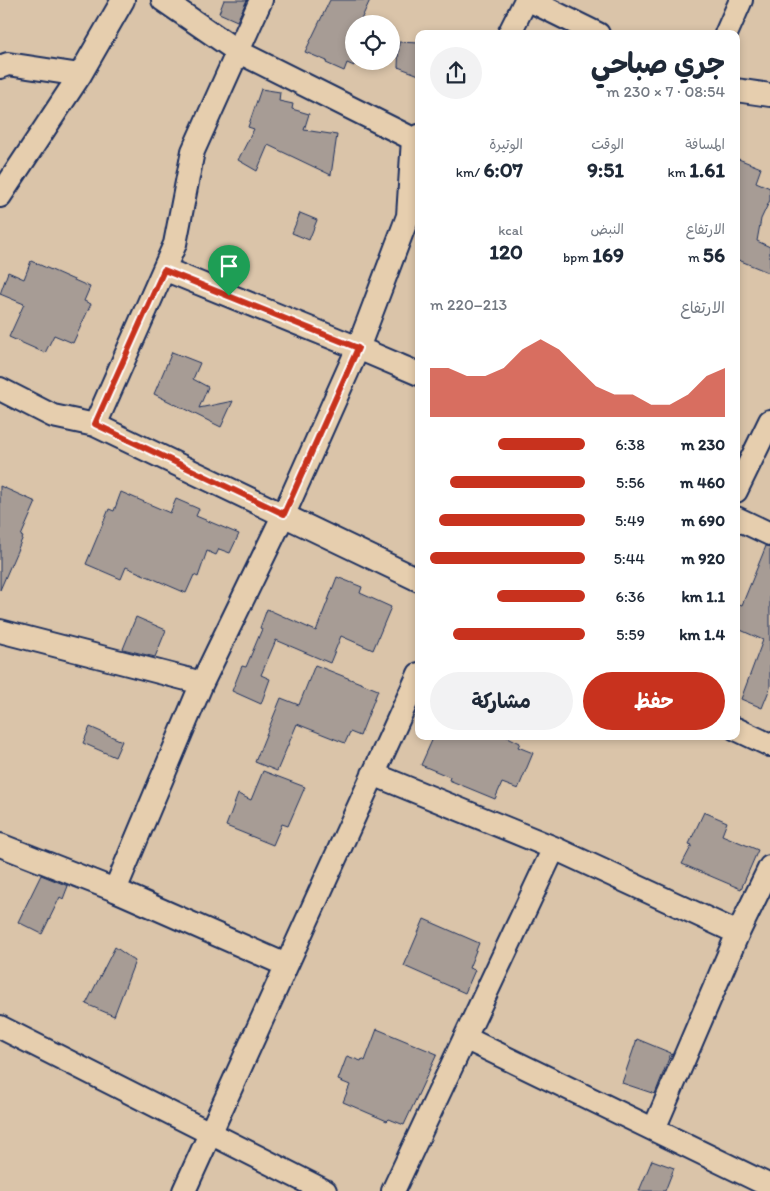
<!DOCTYPE html>
<html lang="ar">
<meta charset="utf-8">
<style>
body{margin:0;font-family:Itim,"Playpen Sans Arabic",sans-serif;background:#f2f2f3;color:#1f2937;direction:rtl;height:100vh;display:flex;flex-direction:column;font-size:19px;white-space:nowrap}
*{box-sizing:border-box;margin:0}
p{font-size:16px;color:#747a83}
.icon{flex:none;width:28px;height:28px;fill:none;stroke:currentColor;stroke-width:2;stroke-linecap:round;stroke-linejoin:round}
.map{position:relative;flex:1;overflow:hidden;direction:ltr}
.side{position:absolute;left:415px;top:30px;width:325px;height:710px;display:flex;flex-direction:column;background:#fff;border-radius:10px;box-shadow:0 2px 8px #0003;direction:rtl}
.side>*{flex:none}
.tools{position:absolute;left:345px;top:15px;display:grid;gap:10px}
.tools a{display:grid;place-items:center;width:55px;height:55px;border-radius:50%;background:#fff;box-shadow:0 2px 8px #0003;font-size:25px}
.pin{position:absolute;display:grid;place-items:center;width:42px;height:42px;color:#fff;margin:-51px -21px;border-radius:50% 50% 50% 0;rotate:-45deg;box-shadow:0 0 5px #0007}
.pin .icon{rotate:45deg}
.round{display:grid;place-items:center;flex:none;width:52px;height:52px;border-radius:26px;background:#f2f2f3}
.headline{display:flex;align-items:center;justify-content:space-between;height:85px;padding:0 15px}
h1{font-size:28px;font-weight:700;line-height:38px}
.figures{display:grid;grid-template-columns:repeat(3,1fr);gap:8px;height:85px;padding:5px 15px}
.figures div{display:grid;align-content:center}
.figures b{font-size:21px;font-weight:700}
.figures small{font-size:14px;font-weight:400}
.figures p{font-size:14px}
.chart{height:140px;padding:10px 15px}
.chart p{display:flex;justify-content:space-between}
.chart svg{width:100%;height:90px;margin-top:5px;fill:#c8321e;opacity:.7}
.cta{display:flex;gap:10px;margin-top:auto;padding:10px 15px}
.cta a{flex:1;height:58px;border-radius:30px;background:#c8321e;color:#fff;font-size:20px;font-weight:700;line-height:58px;text-align:center}
.cta a+a{background:#f2f2f3;color:#1f2937}
ul{padding:0 15px;list-style:none;font-size:16px}
li{display:grid;grid-template-columns:80px 60px 1fr;align-items:center;height:38px}
li i{height:12px;border-radius:6px;background:#c8321e}
.map>svg:first-child{display:block}
.building{fill:#a79c95;stroke:#1b2f5e}
.lines{fill:none;stroke-linecap:round;stroke-linejoin:round}
.minor-casing{stroke:#1b2f5e;stroke-width:26}
.minor{stroke:#e6ceae;stroke-width:22}
.route-casing{stroke:#fff;stroke-width:10}
.route{stroke:#c8321e;stroke-width:6}
</style>
<div class="map">
<svg width="770" height="1191" viewBox="0 0 770 1191">
<rect width="100%" height="100%" fill="#dac4a9"/>
<filter id="ink" filterUnits="userSpaceOnUse"><feTurbulence type="fractalNoise" baseFrequency=".02" numOctaves="2"/><feDisplacementMap in="SourceGraphic" scale="10" xChannelSelector="R" yChannelSelector="G"/><feConvolveMatrix kernelMatrix="1 2 1 2 8 2 1 2 1" color-interpolation-filters="sRGB"/></filter>
<g filter="url(#ink)">
<path class="building" d="M 224,0 L 247,0 L 237,21 L 219,13 Z
M 330,0 L 370,0 L 359,24 L 354,24 L 354,66 L 347,63 L 344,71 L 326,63 L 327,61 L 305,52 Z
M 399,42 L 419,43 L 419,75 L 398,67 Z
M 261,89 L 280,92 L 279,101 L 293,104 L 292,109 L 309,114 L 304,130 L 337,135 L 331,175 L 268,145 L 257,171 L 238,160 L 254,129 L 248,127 Z
M 736,158 L 761,168 L 756,182 L 770,188 L 770,200 L 761,219 L 757,241 L 770,247 L 770,273 L 736,259 Z
M 300,213 L 317,220 L 309,240 L 292,233 Z
M 31,261 L 90,287 L 84,301 L 91,304 L 73,343 L 54,335 L 45,353 L 9,337 L 24,304 L 0,294 L 8,272 L 24,279 Z
M 172,352 L 200,363 L 193,379 L 208,387 L 199,408 L 233,401 L 221,427 L 154,394 Z
M 0,486 L 36,502 L 21,536 L 23,537 L 0,590 Z
M 121,492 L 170,513 L 176,499 L 199,509 L 196,516 L 239,534 L 230,553 L 219,549 L 216,555 L 207,551 L 198,577 L 194,575 L 186,593 L 126,567 L 121,579 L 86,564 L 109,509 L 114,511 Z
M 766,546 L 770,547 L 770,688 L 762,708 L 741,699 L 763,640 L 736,628 L 736,603 L 742,605 Z
M 337,577 L 362,587 L 360,593 L 391,607 L 373,650 L 341,636 L 330,663 L 276,640 L 261,675 L 270,679 L 261,704 L 232,691 L 242,666 L 246,667 L 262,629 L 260,628 L 267,609 L 316,631 Z
M 136,617 L 166,630 L 155,657 L 123,649 Z
M 315,665 L 378,690 L 360,736 L 350,732 L 345,743 L 297,724 L 277,771 L 255,762 L 281,698 L 299,705 Z
M 90,727 L 122,741 L 115,757 L 83,743 Z
M 434,736 L 506,736 L 520,743 L 518,747 L 533,753 L 518,789 L 502,783 L 495,799 L 449,780 L 450,777 L 421,765 Z
M 263,771 L 305,787 L 288,826 L 282,824 L 273,845 L 226,826 L 238,794 L 251,800 Z
M 704,812 L 727,822 L 722,835 L 758,850 L 741,889 L 682,864 L 692,845 L 689,844 Z
M 41,875 L 68,886 L 63,899 L 60,897 L 42,934 L 18,922 Z
M 424,919 L 479,943 L 469,968 L 475,970 L 465,993 L 404,966 Z
M 115,947 L 135,961 L 114,1016 L 86,1004 Z
M 377,1029 L 437,1054 L 404,1125 L 389,1119 L 387,1121 L 343,1102 L 350,1085 L 338,1080 L 347,1056 L 361,1061 L 362,1059 L 365,1061 Z
M 637,1039 L 671,1053 L 655,1094 L 622,1083 Z
M 652,1160 L 674,1168 L 665,1191 L 639,1191 Z"/>
<g class="lines">
<g class="minor-casing">
<path id="minor" d="M 163,0 L 237,51 L 413,139
M 529,0 L 598,34
M 509,34 L 526,0
M 726,34 L 741,0
M 0,67 L 8,64 L 80,75
M 736,90 L 770,95
M 0,196 L 80,75 L 123,0
M 164,269 L 358,348 L 419,374
M 0,389 L 53,416 L 95,425 L 419,580
M 95,425 L 175,244 L 193,151 L 261,0
M 736,491 L 770,421
M 736,518 L 770,534
M 0,631 L 202,683
M 736,729 L 770,745
M 373,774 L 554,848 L 738,933
M 0,845 L 115,890 L 286,965
M 115,890 L 202,683 L 284,514 L 358,348 L 408,216 L 413,139 L 419,136
M 0,1027 L 325,1191
M 465,1038 L 770,1186
M 654,1129 L 738,933 L 770,867
M 184,1191 L 419,674
M 393,1191 L 554,848"/>
</g>
<use href="#minor" class="minor"/>
</g>
</g>
<g class="lines" filter="url(#ink)">
<g class="route-casing">
<path id="route" d="M 164,270 L 358,348 L 284,514 L 95,424 Z"/>
</g>
<use href="#route" class="route"/>
</g>
</svg>
<div class="tools">
<a><svg class="icon" aria-label="locate" viewBox="0 0 24 24"><circle cx="12" cy="12" r="6"/><path d="M12 2v4M12 18v4M2 12h4M18 12h4"/></svg></a>
</div>
<div class="pin" style="left:229px;top:296px;background:#1e9e55"><svg class="icon" aria-label="arrive" viewBox="0 0 24 24"><path d="M6 21V4h12l-3 4 3 4H6"/></svg></div>
<section class="side">
<div class="headline"><div><h1>جري صباحي</h1><p>08:54 · 7 × 230 m</p></div><a class="round"><svg class="icon" aria-label="share" viewBox="0 0 24 24"><path d="M12 15V3M7 8l5-5 5 5M5 13v7h14v-7"/></svg></a></div>
<div class="figures">
<div><p>المسافة</p><b>1.61<small> km</small></b></div>
<div><p>الوقت</p><b>9:51</b></div>
<div><p>الوتيرة</p><b>6:07<small> /km</small></b></div>
</div>
<div class="figures">
<div><p>الارتفاع</p><b>56<small> m</small></b></div>
<div><p>النبض</p><b>169<small> bpm</small></b></div>
<div><p>kcal</p><b>120</b></div>
</div>
<div class="chart"><p><span>الارتفاع</span>213–220 m</p>
<svg viewBox="0 0 160 44" preserveAspectRatio="none"><path d="M0 44V20L10 20L20 24L30 24L40 20L50 11L60 6L70 11L80 20L90 29L100 33L110 33L120 38L130 38L140 33L150 24L160 20V44z"/></svg>
</div>
<ul>
<li><b>230 m</b>6:38<i style="width:56%"></i></li>
<li><b>460 m</b>5:56<i style="width:87%"></i></li>
<li><b>690 m</b>5:49<i style="width:94%"></i></li>
<li><b>920 m</b>5:44<i style="width:100%"></i></li>
<li><b>1.1 km</b>6:36<i style="width:57%"></i></li>
<li><b>1.4 km</b>5:59<i style="width:85%"></i></li>
</ul>
<div class="cta"><a>حفظ</a><a>مشاركة</a></div>
</section>
</div>
